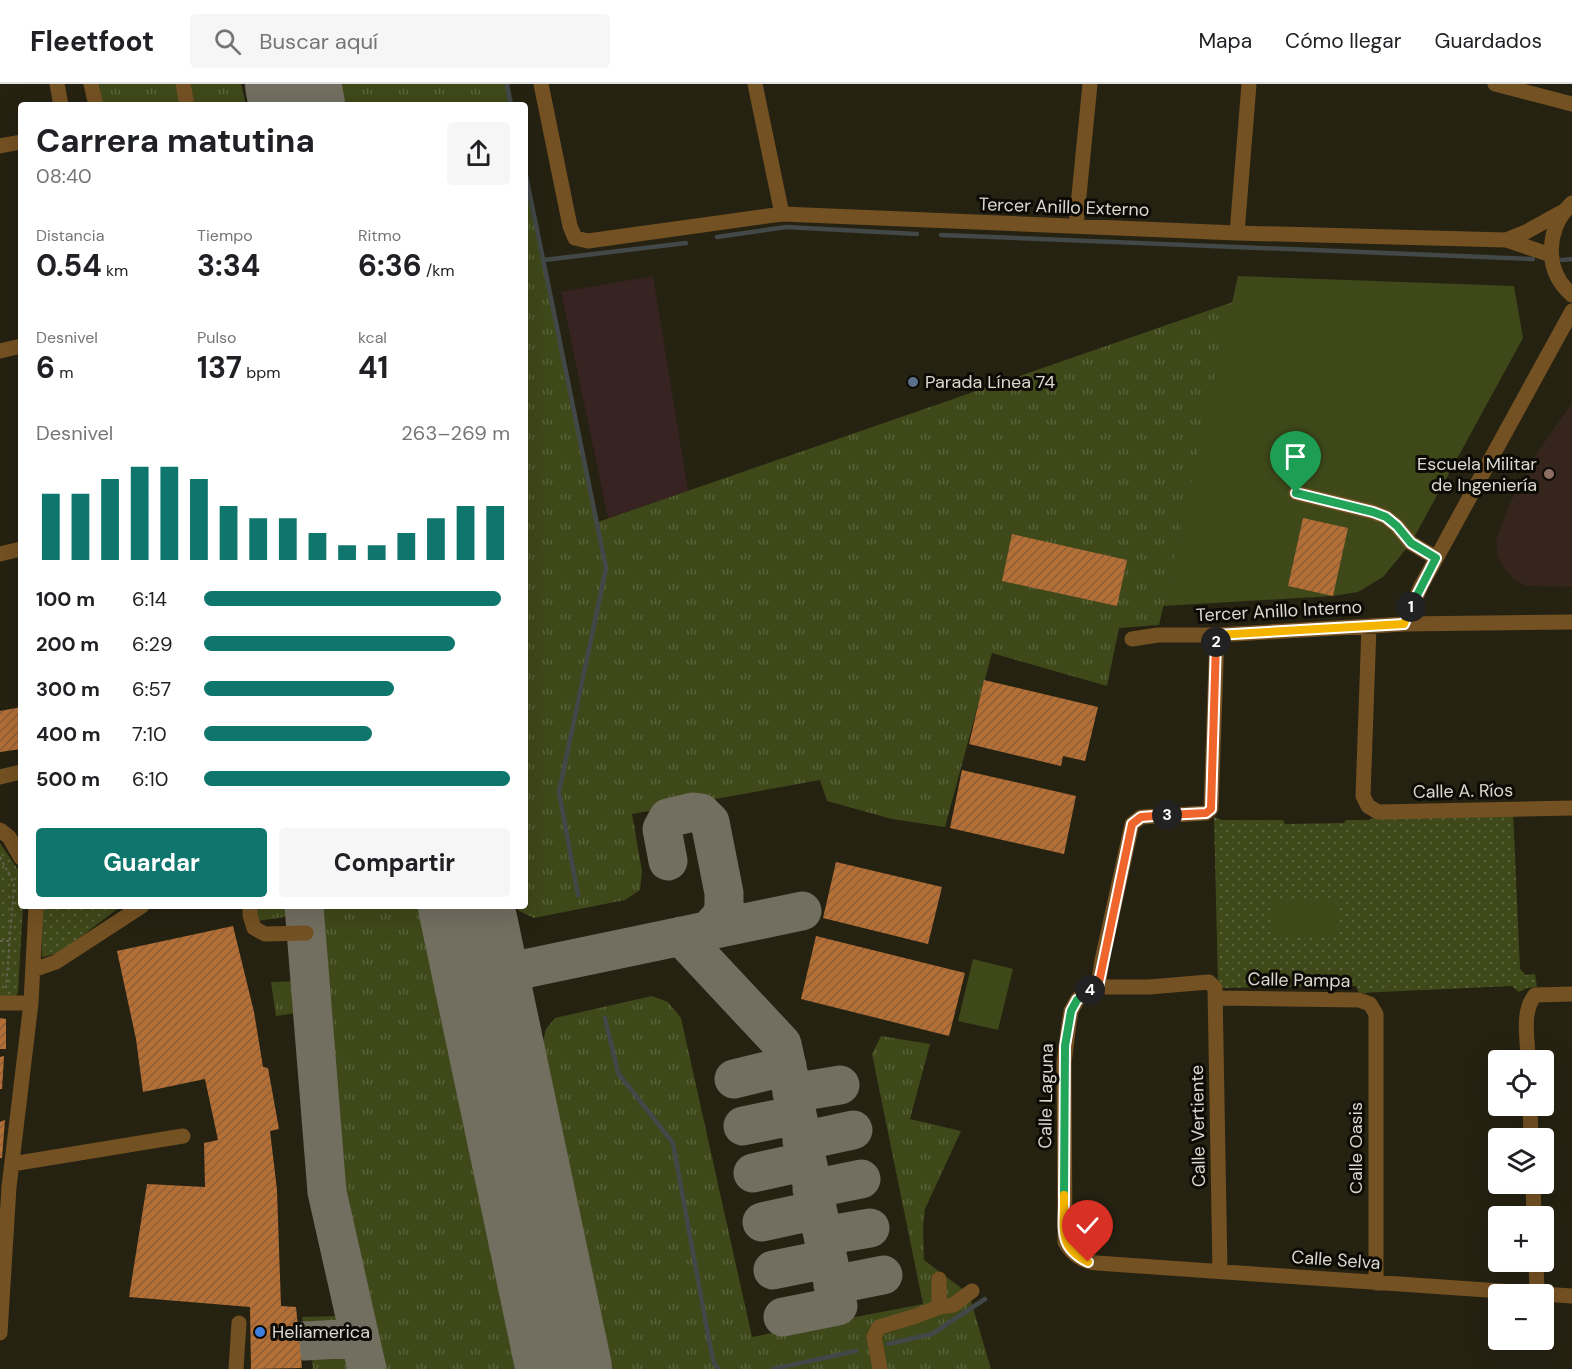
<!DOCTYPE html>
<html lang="es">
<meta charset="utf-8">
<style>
body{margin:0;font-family:"DM Sans",sans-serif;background:#f6f6f6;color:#202124;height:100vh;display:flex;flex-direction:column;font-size:22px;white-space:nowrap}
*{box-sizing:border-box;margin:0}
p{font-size:20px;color:#757577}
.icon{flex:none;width:33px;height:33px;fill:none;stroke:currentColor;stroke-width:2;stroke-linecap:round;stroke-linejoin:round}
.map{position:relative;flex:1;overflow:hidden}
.panel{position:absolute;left:18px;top:18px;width:510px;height:807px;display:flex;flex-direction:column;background:#fff;border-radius:6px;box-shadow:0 6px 24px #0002}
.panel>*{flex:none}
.tools{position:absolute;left:1488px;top:966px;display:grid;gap:12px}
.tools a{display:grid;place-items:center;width:66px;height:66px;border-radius:6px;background:#fff;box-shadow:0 6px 24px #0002;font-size:30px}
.pin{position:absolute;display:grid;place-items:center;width:51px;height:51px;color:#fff;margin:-62px -26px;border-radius:50% 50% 50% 0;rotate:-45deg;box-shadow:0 0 6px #0007}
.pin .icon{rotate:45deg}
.km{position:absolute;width:30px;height:30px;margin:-15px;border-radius:50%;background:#222;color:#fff;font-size:16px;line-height:30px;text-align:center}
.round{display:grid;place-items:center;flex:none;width:63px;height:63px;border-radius:6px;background:#f6f6f6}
.headline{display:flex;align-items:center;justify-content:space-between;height:102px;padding:0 18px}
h1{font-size:33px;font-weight:700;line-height:45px}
.metrics{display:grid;grid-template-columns:repeat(3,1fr);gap:9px;height:102px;padding:6px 18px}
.metrics div{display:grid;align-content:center}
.metrics b{font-size:30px;font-weight:700}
.metrics small{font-size:16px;font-weight:400}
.metrics p{font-size:16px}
.chart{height:168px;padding:12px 18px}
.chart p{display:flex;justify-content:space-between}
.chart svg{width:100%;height:108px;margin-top:6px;stroke:#0f766e;stroke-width:6}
.button{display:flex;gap:12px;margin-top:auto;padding:12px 18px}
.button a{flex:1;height:69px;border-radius:6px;background:#0f766e;color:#fff;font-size:24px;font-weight:700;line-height:69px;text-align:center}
.button a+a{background:#f6f6f6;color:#202124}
ul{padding:0 18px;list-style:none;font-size:20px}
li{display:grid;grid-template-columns:96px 72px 1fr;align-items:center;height:45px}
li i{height:15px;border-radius:8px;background:#0f766e}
header{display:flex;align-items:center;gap:36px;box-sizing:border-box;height:84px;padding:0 30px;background:#fff;border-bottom:2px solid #e0e0e0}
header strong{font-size:28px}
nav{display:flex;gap:33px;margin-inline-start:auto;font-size:21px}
.search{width:420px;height:54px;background:#f6f6f6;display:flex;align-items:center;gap:15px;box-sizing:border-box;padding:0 21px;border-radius:6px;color:#757577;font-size:22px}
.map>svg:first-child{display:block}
.commercial{fill:#372322}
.education{fill:#36251c}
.grass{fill:url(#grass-tufts)}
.park{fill:url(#park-dots)}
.garden{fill:#3f4819}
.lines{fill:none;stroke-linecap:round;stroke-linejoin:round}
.stream{stroke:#424847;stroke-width:4.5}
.taxiway{stroke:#726e60;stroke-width:39}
.runway{stroke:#726e60;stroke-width:96}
.building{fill:url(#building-hatch)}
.path{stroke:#656254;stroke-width:2;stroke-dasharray:3 3;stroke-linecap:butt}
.minor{stroke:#745123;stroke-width:15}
.split-1-casing{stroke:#fff;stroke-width:12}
.split-2-casing{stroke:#fff;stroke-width:12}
.split-3-casing{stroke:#fff;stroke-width:12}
.split-4-casing{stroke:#fff;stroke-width:12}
.split-5-casing{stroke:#fff;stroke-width:12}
.split-6-casing{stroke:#fff;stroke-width:12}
.split-1{stroke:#22a559;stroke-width:8}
.split-2{stroke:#f5b400;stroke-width:8}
.split-3{stroke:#f0652b;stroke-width:8}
.split-4{stroke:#f0652b;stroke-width:8}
.split-5{stroke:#22a559;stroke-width:8}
.split-6{stroke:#f5b400;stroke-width:8}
.service-dot{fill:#5c6f8a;stroke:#0d0b05;stroke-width:2}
.education-dot{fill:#8d6e63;stroke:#0d0b05;stroke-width:2}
.shop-dot{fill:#3f7fe0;stroke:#0d0b05;stroke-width:2}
.labels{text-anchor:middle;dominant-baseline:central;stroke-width:6;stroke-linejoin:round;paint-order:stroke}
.street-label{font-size:18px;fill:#dbd9cf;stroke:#0d0b05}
.poi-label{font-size:18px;fill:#dbd9cf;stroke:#0d0b05;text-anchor:start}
</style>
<header>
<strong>Fleetfoot</strong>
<div class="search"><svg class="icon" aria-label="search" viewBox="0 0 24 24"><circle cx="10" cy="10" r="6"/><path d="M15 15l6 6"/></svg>Buscar aquí</div>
<nav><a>Mapa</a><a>Cómo llegar</a><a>Guardados</a></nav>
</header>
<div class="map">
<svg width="1572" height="1285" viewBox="0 0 1572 1285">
<defs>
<pattern id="grass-tufts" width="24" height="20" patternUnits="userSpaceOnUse" patternTransform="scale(1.5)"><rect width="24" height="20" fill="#3f4819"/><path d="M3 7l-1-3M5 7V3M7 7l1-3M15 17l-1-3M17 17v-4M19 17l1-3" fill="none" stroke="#5a6239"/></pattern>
<pattern id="park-dots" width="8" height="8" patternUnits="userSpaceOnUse" patternTransform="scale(1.5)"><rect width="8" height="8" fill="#3f4819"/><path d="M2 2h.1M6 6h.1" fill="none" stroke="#5a6239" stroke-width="1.8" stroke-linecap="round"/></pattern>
<pattern id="building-hatch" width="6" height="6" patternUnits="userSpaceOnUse" patternTransform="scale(1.5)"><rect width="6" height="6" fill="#b46f37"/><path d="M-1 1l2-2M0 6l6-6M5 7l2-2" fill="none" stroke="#8c5f39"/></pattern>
</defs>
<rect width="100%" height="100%" fill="#262212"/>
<path class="commercial" d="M 653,192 L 688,407 L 608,434 L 561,208 Z"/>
<path class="education" d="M 1572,319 L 1572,503 L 1526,502 L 1514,496 L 1505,485 L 1498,473 L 1496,455 L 1512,415 L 1539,366 Z"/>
<path class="grass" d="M 99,0 L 241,0 L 246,21 L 103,21 Z
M 337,0 L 507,0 L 511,21 L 342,21 Z
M 525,87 L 598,438 L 1233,218 L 1159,541 L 1119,544 L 1107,602 L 992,569 L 945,743 L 892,735 L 827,717 L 820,696 L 632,730 L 642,787 L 640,806 L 625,816 L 534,834 L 519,827 L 516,822 L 525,822 Z
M 257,822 L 291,822 L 292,832 L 257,837 Z
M 316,822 L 423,822 L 526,1285 L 380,1285 L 350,1151 L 337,1082 Z
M 301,897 L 303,928 L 276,932 L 271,898 Z
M 652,912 L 668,918 L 681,934 L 752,1253 L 923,1220 L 872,970 L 881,952 L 930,960 L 910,1035 L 961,1047 L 925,1125 L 923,1143 L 924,1176 L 969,1210 L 991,1285 L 608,1285 L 541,965 L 546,945 L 555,934 Z
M 339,1232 L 342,1243 L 338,1250 L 327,1252 L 326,1248 L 305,1250 L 302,1233 Z
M 339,1257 L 350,1258 L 354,1285 L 313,1285 L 311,1261 Z"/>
<path class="park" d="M 1513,727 L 1520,885 L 1526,891 L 1535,890 L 1537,903 L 1527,904 L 1519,908 L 1512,902 L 1359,909 L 1356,902 L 1223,904 L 1218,900 L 1214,733 L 1222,736 L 1283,736 L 1285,740 L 1344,739 L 1346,736 L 1369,736 L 1376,733 Z
M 0,759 L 21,790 L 21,822 L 23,822 L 18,908 L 16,912 L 0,915 Z
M 42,822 L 121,822 L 60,869 L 42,873 Z"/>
<path class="garden" d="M 1238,192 L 1514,202 L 1523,254 L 1411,459 L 1383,493 L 1358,508 L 1333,512 L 1163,522 Z
M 1336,815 L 1337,850 L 1273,852 L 1272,818 Z
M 973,875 L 1013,885 L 998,946 L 958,937 Z"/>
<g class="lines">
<path class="stream" d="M 507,0 L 511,21
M 525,87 L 606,484 L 559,708 L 578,811
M 941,151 L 1533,175
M 717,153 L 786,143 L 917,150
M 544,176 L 686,159
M 1562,176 L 1572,175
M 605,934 L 618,989 L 673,1059 L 709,1256 L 714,1279 L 718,1285
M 888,1260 L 932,1250 L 985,1215
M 773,1285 L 856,1267"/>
<path class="taxiway" d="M 668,777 L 662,745 L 668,734 L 693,728 L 701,729 L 710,738 L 724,809 L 724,825 L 720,834 L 708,847
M 304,822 L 327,1108 L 367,1285
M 681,852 L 782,960 L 838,1222 L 783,1233
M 481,894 L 802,827
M 734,995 L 787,982
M 792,1009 L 840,1001
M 743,1042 L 797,1031
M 802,1057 L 853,1046
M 753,1089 L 807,1077
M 812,1105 L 861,1095
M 762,1138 L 817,1126
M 823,1152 L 870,1144
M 773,1186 L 827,1175
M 833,1201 L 883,1191
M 304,1257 L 360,1254"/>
<path class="runway" d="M 293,0 L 297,21
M 466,822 L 564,1285"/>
</g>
<path class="building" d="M 1303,434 L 1348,444 L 1333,512 L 1288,502 Z
M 1012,450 L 1127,476 L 1117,522 L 1002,497 Z
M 984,596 L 1098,623 L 1085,677 L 1063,672 L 1061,682 L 969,660 Z
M 21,623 L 21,665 L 0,668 L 0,627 Z
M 962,686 L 1076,712 L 1064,770 L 950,744 Z
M 836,778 L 942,803 L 928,860 L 823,834 Z
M 233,842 L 254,928 L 263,983 L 268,984 L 279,1045 L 270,1047 L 277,1106 L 281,1222 L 296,1223 L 302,1284 L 251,1285 L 250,1223 L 129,1213 L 147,1100 L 205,1103 L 204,1059 L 218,1056 L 205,995 L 143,1008 L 136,955 L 117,867 Z
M 816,852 L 965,889 L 949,952 L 801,915 Z
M 0,934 L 6,935 L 6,965 L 0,965 Z
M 4,972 L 2,1005 L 0,1005 L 0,973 Z
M 5,1036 L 2,1074 L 0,1074 L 0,1038 Z"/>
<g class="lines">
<path class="path" d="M 0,773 L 14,800 L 6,904
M 0,857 L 10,857"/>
<path class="minor" d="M 57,0 L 61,21
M 91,0 L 96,21
M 183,0 L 187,21
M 541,0 L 570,142 L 575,154 L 588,157 L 782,130 L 1237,149 L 1506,156 L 1551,171
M 755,0 L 782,130
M 1495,0 L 1572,20
M 0,62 L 21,58
M 1572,119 C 1546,144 1543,186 1572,211
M 1076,142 L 1090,0
M 1237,149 L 1249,0
M 1506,156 L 1526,148 L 1562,128
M 0,267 L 21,262
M 1296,409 L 1373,428 L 1386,433 L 1397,442 L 1411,459 L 1436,474
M 0,470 L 21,465
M 1404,540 L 1421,502 L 1572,227
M 1369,542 L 1363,712 L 1368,722 L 1378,728 L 1572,724
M 1132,555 L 1158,551 L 1217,551 L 1404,540 L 1572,538
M 0,693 L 21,688
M 0,746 L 9,753 L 21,774
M 250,822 L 250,831 L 254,844 L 265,850 L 306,849
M 33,886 L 56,878 L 142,822
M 1098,903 L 1102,876 L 1132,740 L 1141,733 L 1206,729 L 1211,725 L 1217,551
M 1216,914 L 1359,916 L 1370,920 L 1376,930 L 1376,1199
M 0,919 L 31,919
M 1528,976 C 1528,956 1521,928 1535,911 L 1572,910
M 1530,1022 L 1531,1054
M 12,1080 L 183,1052
M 1533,1100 L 1534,1132
M 1536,1178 L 1537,1209
M 1220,1187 L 1215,904 L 1209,898 L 1149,903 L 1098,903 L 1085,908 L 1077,916 L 1071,927 L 1069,939 L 1064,979 L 1065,1158 C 1072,1170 1082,1178 1097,1179 L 1572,1212
M 939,1195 L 939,1223
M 0,1249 L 9,1103 L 31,919 L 36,822
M 236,1285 L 239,1239
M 880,1285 L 874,1253 L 879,1243 L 916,1232 L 939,1223 L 953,1221 L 972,1207"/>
</g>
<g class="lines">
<g class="split-1-casing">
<path id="split-1" d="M 1296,409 L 1373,428 L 1386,433 L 1397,442 L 1411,459 L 1436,474 L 1411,523"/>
</g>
<g class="split-2-casing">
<path id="split-2" d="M 1216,558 L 1216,551 L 1404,540 L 1411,523"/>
</g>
<g class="split-3-casing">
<path id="split-3" d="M 1167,731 L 1206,729 L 1211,725 L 1216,558"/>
</g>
<g class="split-4-casing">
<path id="split-4" d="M 1090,906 L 1098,903 L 1132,740 L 1141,733 L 1167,731"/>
</g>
<g class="split-5-casing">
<path id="split-5" d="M 1064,1111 L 1065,962 L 1071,927 L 1077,916 L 1090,906"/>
</g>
<g class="split-6-casing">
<path id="split-6" d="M 1064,1111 C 1065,1143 1056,1162 1088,1178"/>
</g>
<use href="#split-1" class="split-1"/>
<use href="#split-2" class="split-2"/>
<use href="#split-3" class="split-3"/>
<use href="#split-4" class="split-4"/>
<use href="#split-5" class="split-5"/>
<use href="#split-6" class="split-6"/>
</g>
<circle class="service-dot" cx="913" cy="298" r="6"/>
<circle class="education-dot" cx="1549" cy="390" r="6"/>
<circle class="shop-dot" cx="260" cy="1248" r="6"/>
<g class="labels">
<g class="street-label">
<text transform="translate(1064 123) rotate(2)">Tercer Anillo Externo</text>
<text transform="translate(1279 527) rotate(-3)">Tercer Anillo Interno</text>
<text transform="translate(1463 707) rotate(-1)">Calle A. Ríos</text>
<text transform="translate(1299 896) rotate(1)">Calle Pampa</text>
<text transform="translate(1046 1012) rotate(-89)">Calle Laguna</text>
<text transform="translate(1198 1042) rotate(-91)">Calle Vertiente</text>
<text transform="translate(1356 1064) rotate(-90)">Calle Oasis</text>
<text transform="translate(1336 1176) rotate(4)">Calle Selva</text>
</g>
<g class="poi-label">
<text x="925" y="298">Parada Línea 74</text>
<text x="1537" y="380" text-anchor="end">Escuela Militar<tspan x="1537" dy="21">de Ingeniería</tspan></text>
<text x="272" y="1248">Heliamerica</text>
</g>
</g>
</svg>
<div class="tools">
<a><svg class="icon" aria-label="locate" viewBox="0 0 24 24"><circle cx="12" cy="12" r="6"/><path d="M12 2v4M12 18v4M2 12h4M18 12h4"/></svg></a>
<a><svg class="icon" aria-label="layers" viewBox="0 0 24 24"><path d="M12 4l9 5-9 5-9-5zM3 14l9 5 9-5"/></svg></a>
<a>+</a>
<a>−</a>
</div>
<div class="pin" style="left:1296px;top:409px;background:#1e9e55"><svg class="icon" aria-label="arrive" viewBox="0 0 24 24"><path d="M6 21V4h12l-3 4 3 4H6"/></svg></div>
<div class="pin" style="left:1088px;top:1178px;background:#d93025"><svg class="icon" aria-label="check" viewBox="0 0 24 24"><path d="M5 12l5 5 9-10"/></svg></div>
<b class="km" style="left:1411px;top:523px">1</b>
<b class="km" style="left:1216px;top:558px">2</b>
<b class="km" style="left:1167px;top:731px">3</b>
<b class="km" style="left:1090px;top:906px">4</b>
<section class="panel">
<div class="headline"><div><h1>Carrera matutina</h1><p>08:40</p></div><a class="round"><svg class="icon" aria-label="share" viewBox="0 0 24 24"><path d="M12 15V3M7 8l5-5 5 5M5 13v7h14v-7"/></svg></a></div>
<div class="metrics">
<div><p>Distancia</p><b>0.54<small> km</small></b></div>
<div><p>Tiempo</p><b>3:34</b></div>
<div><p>Ritmo</p><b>6:36<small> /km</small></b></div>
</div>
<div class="metrics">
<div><p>Desnivel</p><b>6<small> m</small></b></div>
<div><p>Pulso</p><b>137<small> bpm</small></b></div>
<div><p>kcal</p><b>41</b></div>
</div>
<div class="chart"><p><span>Desnivel</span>263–269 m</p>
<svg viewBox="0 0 160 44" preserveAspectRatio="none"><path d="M5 44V17M15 44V17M25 44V11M35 44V6M45 44V6M55 44V11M65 44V22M75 44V27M85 44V27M95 44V33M105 44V38M115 44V38M125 44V33M135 44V27M145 44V22M155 44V22"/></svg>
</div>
<ul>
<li><b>100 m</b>6:14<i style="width:97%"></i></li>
<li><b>200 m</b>6:29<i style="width:82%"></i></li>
<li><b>300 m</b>6:57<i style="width:62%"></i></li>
<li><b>400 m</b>7:10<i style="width:55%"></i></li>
<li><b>500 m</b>6:10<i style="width:100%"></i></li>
</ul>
<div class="button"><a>Guardar</a><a>Compartir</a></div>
</section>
</div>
